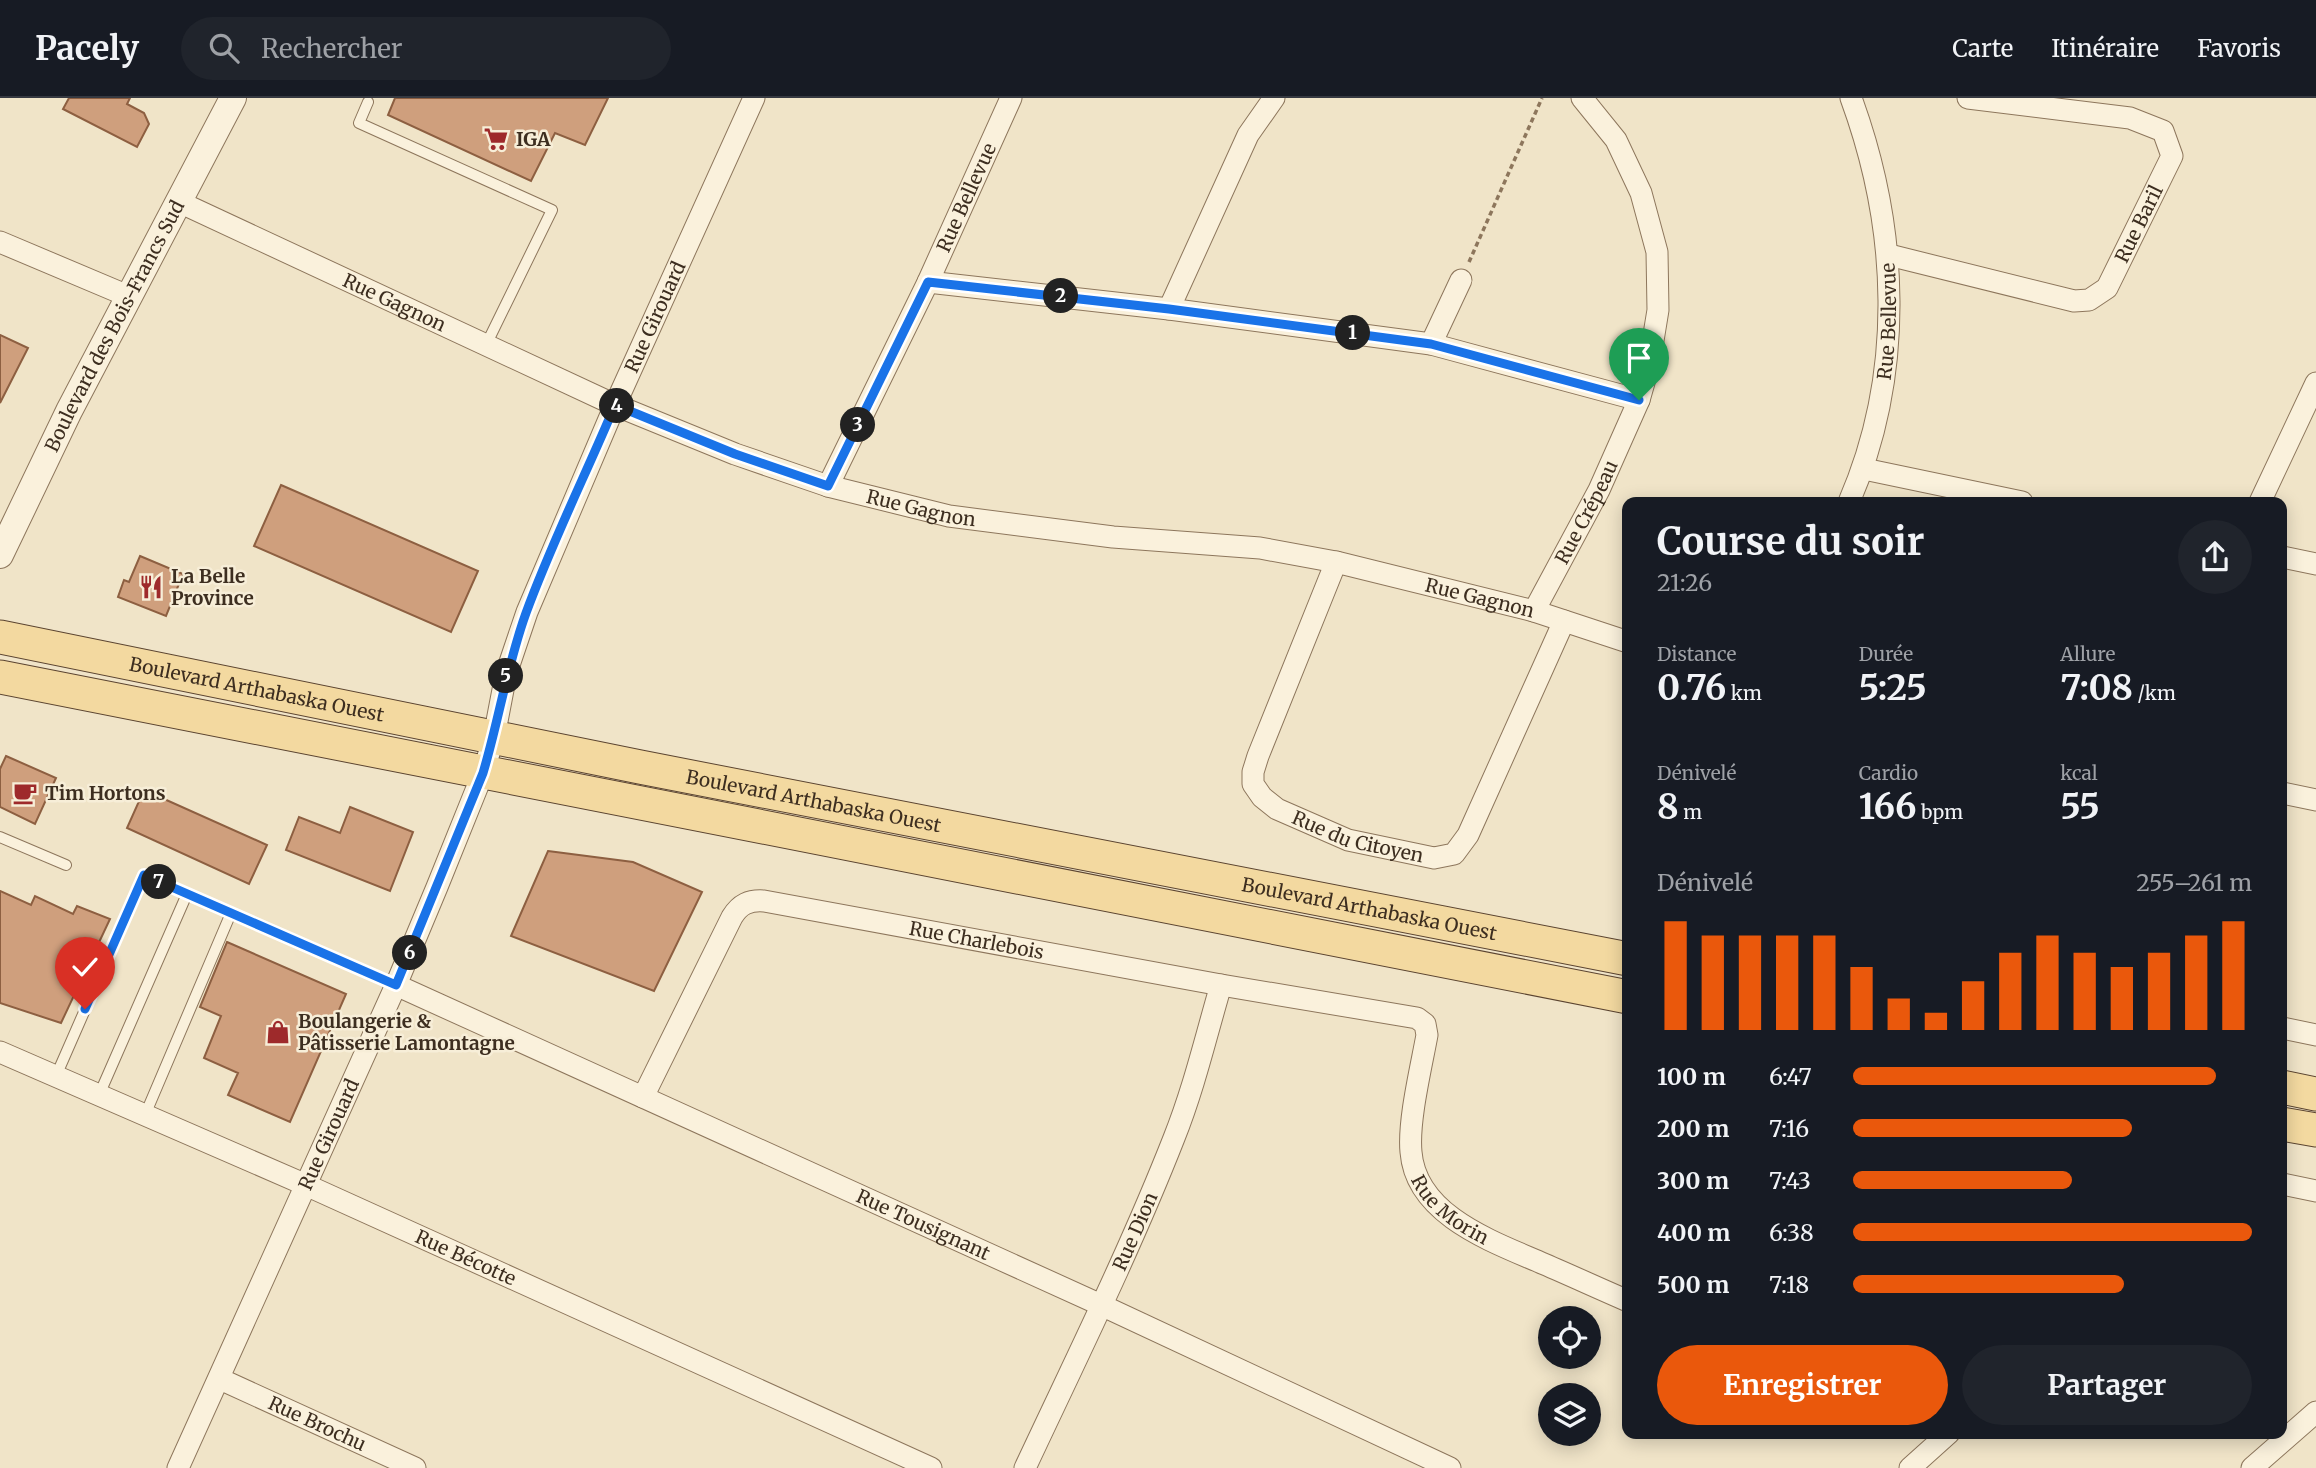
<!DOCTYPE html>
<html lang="fr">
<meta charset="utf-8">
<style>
body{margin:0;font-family:Merriweather,serif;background:#20242c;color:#f1f3f6;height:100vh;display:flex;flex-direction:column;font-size:26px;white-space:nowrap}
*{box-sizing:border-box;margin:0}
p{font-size:23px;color:#9ea1a6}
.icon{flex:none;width:38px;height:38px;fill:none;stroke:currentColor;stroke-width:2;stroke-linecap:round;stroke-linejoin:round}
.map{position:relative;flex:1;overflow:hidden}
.sheet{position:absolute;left:1622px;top:399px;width:665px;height:942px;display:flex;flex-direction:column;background:#171b24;border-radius:14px;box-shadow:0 4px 18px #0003}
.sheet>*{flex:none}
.buttons{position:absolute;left:1538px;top:1208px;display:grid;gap:14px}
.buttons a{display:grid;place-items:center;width:63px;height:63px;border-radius:50%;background:#171b24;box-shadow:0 4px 18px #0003;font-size:35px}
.pin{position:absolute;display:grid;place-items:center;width:60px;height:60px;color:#fff;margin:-72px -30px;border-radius:50% 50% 50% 0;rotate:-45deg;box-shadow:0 0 7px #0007}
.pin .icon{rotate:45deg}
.km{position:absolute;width:35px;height:35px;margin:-18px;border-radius:50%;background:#222;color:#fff;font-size:19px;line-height:35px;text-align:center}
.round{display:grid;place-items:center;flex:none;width:74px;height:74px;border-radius:37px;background:#20242c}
.overview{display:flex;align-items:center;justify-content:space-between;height:119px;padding:0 35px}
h1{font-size:38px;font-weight:700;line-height:52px}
.metrics{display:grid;grid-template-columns:repeat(3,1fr);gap:10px;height:119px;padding:7px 35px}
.metrics div{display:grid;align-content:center}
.metrics b{font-size:35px;font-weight:700}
.metrics small{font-size:19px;font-weight:400}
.metrics p{font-size:19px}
.chart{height:196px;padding:14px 35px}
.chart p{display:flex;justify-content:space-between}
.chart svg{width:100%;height:126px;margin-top:7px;stroke:#ea580c;stroke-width:6}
.primary-button{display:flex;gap:14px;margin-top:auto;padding:14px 35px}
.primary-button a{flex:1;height:80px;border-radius:42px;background:#ea580c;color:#fff;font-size:28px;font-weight:700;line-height:80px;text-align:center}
.primary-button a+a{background:#20242c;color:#f1f3f6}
ul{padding:0 35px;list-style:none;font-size:23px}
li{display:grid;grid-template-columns:112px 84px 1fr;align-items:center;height:52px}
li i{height:18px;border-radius:9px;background:#ea580c}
header{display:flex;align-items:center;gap:42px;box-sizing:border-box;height:98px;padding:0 35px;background:#171b24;border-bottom:2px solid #363941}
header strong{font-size:33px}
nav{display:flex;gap:38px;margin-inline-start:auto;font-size:24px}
.search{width:490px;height:63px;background:#20242c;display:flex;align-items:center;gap:18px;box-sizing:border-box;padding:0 24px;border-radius:38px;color:#9ea1a6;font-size:26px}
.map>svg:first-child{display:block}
.building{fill:#cf9f7d;stroke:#8d5f41;stroke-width:2}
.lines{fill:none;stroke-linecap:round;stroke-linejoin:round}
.service-casing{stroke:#8d765c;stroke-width:12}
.minor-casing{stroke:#8d765c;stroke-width:23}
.tertiary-casing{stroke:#8d765c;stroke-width:28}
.primary-casing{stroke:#5b4430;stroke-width:35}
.path{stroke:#8d765c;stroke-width:3.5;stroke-dasharray:5 3.5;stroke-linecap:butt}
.service{stroke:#faf1dc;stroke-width:10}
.minor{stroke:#faf1dc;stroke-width:21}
.tertiary{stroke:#faf1dc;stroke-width:26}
.primary{stroke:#f3d9a0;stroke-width:33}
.route-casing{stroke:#fff;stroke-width:14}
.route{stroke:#1a73e8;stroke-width:9}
.labels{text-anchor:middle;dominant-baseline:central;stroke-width:5;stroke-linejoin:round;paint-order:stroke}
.poi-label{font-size:19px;font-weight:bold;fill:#3d2e20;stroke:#f7eed8;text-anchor:start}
.street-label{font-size:19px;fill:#3d2e20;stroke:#f7eed8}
</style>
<header>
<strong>Pacely</strong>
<div class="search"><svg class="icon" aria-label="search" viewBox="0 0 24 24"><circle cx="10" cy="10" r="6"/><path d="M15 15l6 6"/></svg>Rechercher</div>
<nav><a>Carte</a><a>Itinéraire</a><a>Favoris</a></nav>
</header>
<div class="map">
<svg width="2316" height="1370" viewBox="0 0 2316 1370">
<rect width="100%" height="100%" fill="#f0e4c8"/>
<path class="building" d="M 69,0 L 130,0 L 127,6 L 144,15 L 149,26 L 137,49 L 63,11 Z
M 395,0 L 608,0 L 585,47 L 555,35 L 531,83 L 388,17 Z
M 0,237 L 28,250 L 0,305 Z
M 281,387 L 478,473 L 451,534 L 254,448 Z
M 140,458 L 183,476 L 166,518 L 118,499 L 124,482 L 129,484 Z
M 6,658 L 56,680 L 35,726 L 0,709 L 0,671 Z
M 144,692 L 267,747 L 249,786 L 127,730 Z
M 350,709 L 413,734 L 390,793 L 286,752 L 299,719 L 340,735 Z
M 548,753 L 633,764 L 702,794 L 654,893 L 511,838 Z
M 0,793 L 31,807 L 35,798 L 73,816 L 77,808 L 110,821 L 61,925 L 0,905 Z
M 227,844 L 346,896 L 290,1024 L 228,997 L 238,975 L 204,960 L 221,918 L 200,909 Z"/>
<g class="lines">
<g class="service-casing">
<path id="service" d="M 368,4 L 359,25 L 552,112 L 486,247
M 0,739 L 66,767
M 56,978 L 144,777 L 396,887
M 99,997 L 187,796
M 145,1017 L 231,815"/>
</g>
<g class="minor-casing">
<g id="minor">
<path id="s1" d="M 177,103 L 615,307 L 735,356 L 828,388 L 949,418 L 1113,439 L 1260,450 L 1336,464 L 1534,513 L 1628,544"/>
<path d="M 0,144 L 128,198"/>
<path id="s2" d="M 1889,157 L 2074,203 L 2089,202 L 2107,190 L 2172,58 L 2163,33 L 2130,20 L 1968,0"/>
<path d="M 928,184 L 1169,211 L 1431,246 L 1639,302"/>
<path d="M 1169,211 L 1248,37 L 1274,0"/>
<path d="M 1431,246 L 1461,182"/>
<path d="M 1864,371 L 2022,404"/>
<path id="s3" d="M 828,388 L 928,184 L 1011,0"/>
<path id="s4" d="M 1849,404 C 1905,275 1899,131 1851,0"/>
<path d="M 2260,404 L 2316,285"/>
<path d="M 2282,459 L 2316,466"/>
<path id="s5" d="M 1336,464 L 1258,658 L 1253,674 L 1253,686 L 1262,699 L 1277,711 L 1348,742 L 1434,760 L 1454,756 L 1468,737 L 1564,523"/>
<path id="s6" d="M 1534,513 L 1599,392 L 1639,302 L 1649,267 L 1658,212 L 1657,154 L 1641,95 L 1616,42 L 1582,0"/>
<path d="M 2282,695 L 2316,702"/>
<path id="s7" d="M 396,887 L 1101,1207 L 1450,1370"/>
<path d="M 2282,930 L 2316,937"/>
<path id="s8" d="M 0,954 L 306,1087 L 931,1370"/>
<path id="s9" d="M 643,999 L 732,819 C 740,806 749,802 764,803 L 1221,887 L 1417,920 L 1425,926 L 1427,937 C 1421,970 1408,1023 1411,1054 C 1416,1118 1494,1144 1544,1166 C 1572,1178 1600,1191 1628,1203"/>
<path d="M 2282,1086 L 2316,1093"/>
<path id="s10" d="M 220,1281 L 415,1370"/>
<path id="s11" d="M 178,1370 L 396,887 L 437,789 L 483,675 L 494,639 L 506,576 L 527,514 L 615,307 L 754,0"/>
<path id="s12" d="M 1025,1370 C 1076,1261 1130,1152 1174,1040 C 1194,990 1206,938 1221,887"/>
<path d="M 1910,1370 L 1949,1335"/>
<path d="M 2252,1370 L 2316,1314"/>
</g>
</g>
<g class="tertiary-casing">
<g id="tertiary">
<path id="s13" d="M 0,457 L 69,313 L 233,0"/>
</g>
</g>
<g class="primary-casing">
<g id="primary">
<path id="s14" d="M 0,539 L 640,669 L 1628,861"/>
<path d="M 0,579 L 1628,899"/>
<path d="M 2282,989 L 2316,996"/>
<path d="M 2282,1026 L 2316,1032"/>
</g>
</g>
<path class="path" d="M 1469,164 L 1542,0"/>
<use href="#service" class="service"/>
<use href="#minor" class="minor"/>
<use href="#tertiary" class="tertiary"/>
<use href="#primary" class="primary"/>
</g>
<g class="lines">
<g class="route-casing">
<path id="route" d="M 85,911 L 144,777 L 396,887 L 483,675 C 499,622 507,567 526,515 C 552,444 586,376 615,307 L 735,356 L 828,388 L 928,184 L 1169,211 L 1431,246 L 1639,302"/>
</g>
<use href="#route" class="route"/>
</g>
<defs>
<g id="supermarket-bare" transform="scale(1.89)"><path d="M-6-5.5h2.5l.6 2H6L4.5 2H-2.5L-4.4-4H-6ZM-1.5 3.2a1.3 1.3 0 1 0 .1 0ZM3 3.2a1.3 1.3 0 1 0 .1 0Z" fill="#9e2a2b" stroke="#f7eed8" stroke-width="2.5" paint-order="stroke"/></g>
<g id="restaurant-bare" transform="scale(1.89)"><path d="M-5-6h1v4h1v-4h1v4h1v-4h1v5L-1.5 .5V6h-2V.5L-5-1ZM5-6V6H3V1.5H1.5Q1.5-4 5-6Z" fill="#9e2a2b" stroke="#f7eed8" stroke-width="2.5" paint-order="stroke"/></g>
<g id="cafe-bare" transform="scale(1.89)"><path d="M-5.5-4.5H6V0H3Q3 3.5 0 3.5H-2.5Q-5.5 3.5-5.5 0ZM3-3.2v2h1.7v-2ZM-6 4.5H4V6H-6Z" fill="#9e2a2b" stroke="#f7eed8" stroke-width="2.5" paint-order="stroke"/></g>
<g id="shop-bare" transform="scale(1.89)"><path d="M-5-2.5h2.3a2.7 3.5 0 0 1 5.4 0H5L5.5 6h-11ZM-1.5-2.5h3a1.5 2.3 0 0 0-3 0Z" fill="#9e2a2b" stroke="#f7eed8" stroke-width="2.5" paint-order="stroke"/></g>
</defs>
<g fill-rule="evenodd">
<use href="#supermarket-bare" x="496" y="41"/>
<use href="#restaurant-bare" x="151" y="489"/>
<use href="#cafe-bare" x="25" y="695"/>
<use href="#shop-bare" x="278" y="934"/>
</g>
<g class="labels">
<g class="poi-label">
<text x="516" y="41">IGA</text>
<text x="171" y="478">La Belle<tspan x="171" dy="22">Province</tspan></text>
<text x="45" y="695">Tim Hortons</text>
<text x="298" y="923">Boulangerie &amp;<tspan x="298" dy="22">Pâtisserie Lamontagne</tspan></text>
</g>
<g class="street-label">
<text stroke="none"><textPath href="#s3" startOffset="320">Rue Bellevue</textPath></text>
<text stroke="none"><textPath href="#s2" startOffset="299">Rue Baril</textPath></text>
<text stroke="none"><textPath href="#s1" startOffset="240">Rue Gagnon</textPath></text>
<text stroke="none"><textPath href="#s11" startOffset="1248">Rue Girouard</textPath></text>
<text stroke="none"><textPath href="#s4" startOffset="186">Rue Bellevue</textPath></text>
<text stroke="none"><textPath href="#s13" startOffset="256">Boulevard des Bois-Francs Sud</textPath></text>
<text stroke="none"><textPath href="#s1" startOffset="807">Rue Gagnon</textPath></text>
<text stroke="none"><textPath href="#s6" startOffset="112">Rue Crépeau</textPath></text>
<text stroke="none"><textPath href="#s1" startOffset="1374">Rue Gagnon</textPath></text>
<text stroke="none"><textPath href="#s14" startOffset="262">Boulevard Arthabaska Ouest</textPath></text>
<text stroke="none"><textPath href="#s14" startOffset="830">Boulevard Arthabaska Ouest</textPath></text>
<text stroke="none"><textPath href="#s5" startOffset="359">Rue du Citoyen</textPath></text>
<text stroke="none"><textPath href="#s14" startOffset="1396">Boulevard Arthabaska Ouest</textPath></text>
<text stroke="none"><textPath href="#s9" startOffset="455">Rue Charlebois</textPath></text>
<text stroke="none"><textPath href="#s11" startOffset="366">Rue Girouard</textPath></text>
<text stroke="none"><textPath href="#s9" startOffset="1115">Rue Morin</textPath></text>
<text stroke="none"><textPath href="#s7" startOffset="579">Rue Tousignant</textPath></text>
<text stroke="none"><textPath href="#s12" startOffset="261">Rue Dion</textPath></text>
<text stroke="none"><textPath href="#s8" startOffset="509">Rue Bécotte</textPath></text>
<text stroke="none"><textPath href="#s10" startOffset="107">Rue Brochu</textPath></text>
</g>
</g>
</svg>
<div class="buttons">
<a><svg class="icon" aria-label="locate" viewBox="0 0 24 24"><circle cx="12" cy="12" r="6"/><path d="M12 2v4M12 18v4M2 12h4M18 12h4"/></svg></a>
<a><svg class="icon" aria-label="layers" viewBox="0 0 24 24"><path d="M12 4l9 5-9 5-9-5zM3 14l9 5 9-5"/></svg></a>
</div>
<div class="pin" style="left:1639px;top:302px;background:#1e9e55"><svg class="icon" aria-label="arrive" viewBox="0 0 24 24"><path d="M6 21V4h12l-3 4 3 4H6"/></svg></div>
<div class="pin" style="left:85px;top:911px;background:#d93025"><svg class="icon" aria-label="check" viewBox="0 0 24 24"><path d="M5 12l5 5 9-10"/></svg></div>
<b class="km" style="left:1353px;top:235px">1</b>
<b class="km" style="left:1061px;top:198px">2</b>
<b class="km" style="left:858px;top:327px">3</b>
<b class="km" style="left:617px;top:308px">4</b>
<b class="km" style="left:506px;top:578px">5</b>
<b class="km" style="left:410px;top:855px">6</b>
<b class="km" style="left:159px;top:784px">7</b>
<section class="sheet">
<div class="overview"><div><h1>Course du soir</h1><p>21:26</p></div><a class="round"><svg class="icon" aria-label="share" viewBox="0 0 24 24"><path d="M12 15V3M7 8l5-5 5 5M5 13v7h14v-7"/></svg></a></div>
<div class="metrics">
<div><p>Distance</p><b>0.76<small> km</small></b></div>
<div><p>Durée</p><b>5:25</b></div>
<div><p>Allure</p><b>7:08<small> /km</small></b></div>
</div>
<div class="metrics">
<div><p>Dénivelé</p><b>8<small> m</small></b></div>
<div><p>Cardio</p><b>166<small> bpm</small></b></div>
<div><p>kcal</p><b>55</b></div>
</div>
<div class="chart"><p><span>Dénivelé</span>255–261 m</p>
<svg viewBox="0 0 160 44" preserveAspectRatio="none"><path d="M5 44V6M15 44V11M25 44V11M35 44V11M45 44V11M55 44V22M65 44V33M75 44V38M85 44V27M95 44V17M105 44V11M115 44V17M125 44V22M135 44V17M145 44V11M155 44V6"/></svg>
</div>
<ul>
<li><b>100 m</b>6:47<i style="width:91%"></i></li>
<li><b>200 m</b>7:16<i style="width:70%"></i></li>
<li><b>300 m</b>7:43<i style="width:55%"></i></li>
<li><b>400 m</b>6:38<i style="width:100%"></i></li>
<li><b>500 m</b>7:18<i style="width:68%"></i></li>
</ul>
<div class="primary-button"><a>Enregistrer</a><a>Partager</a></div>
</section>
</div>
